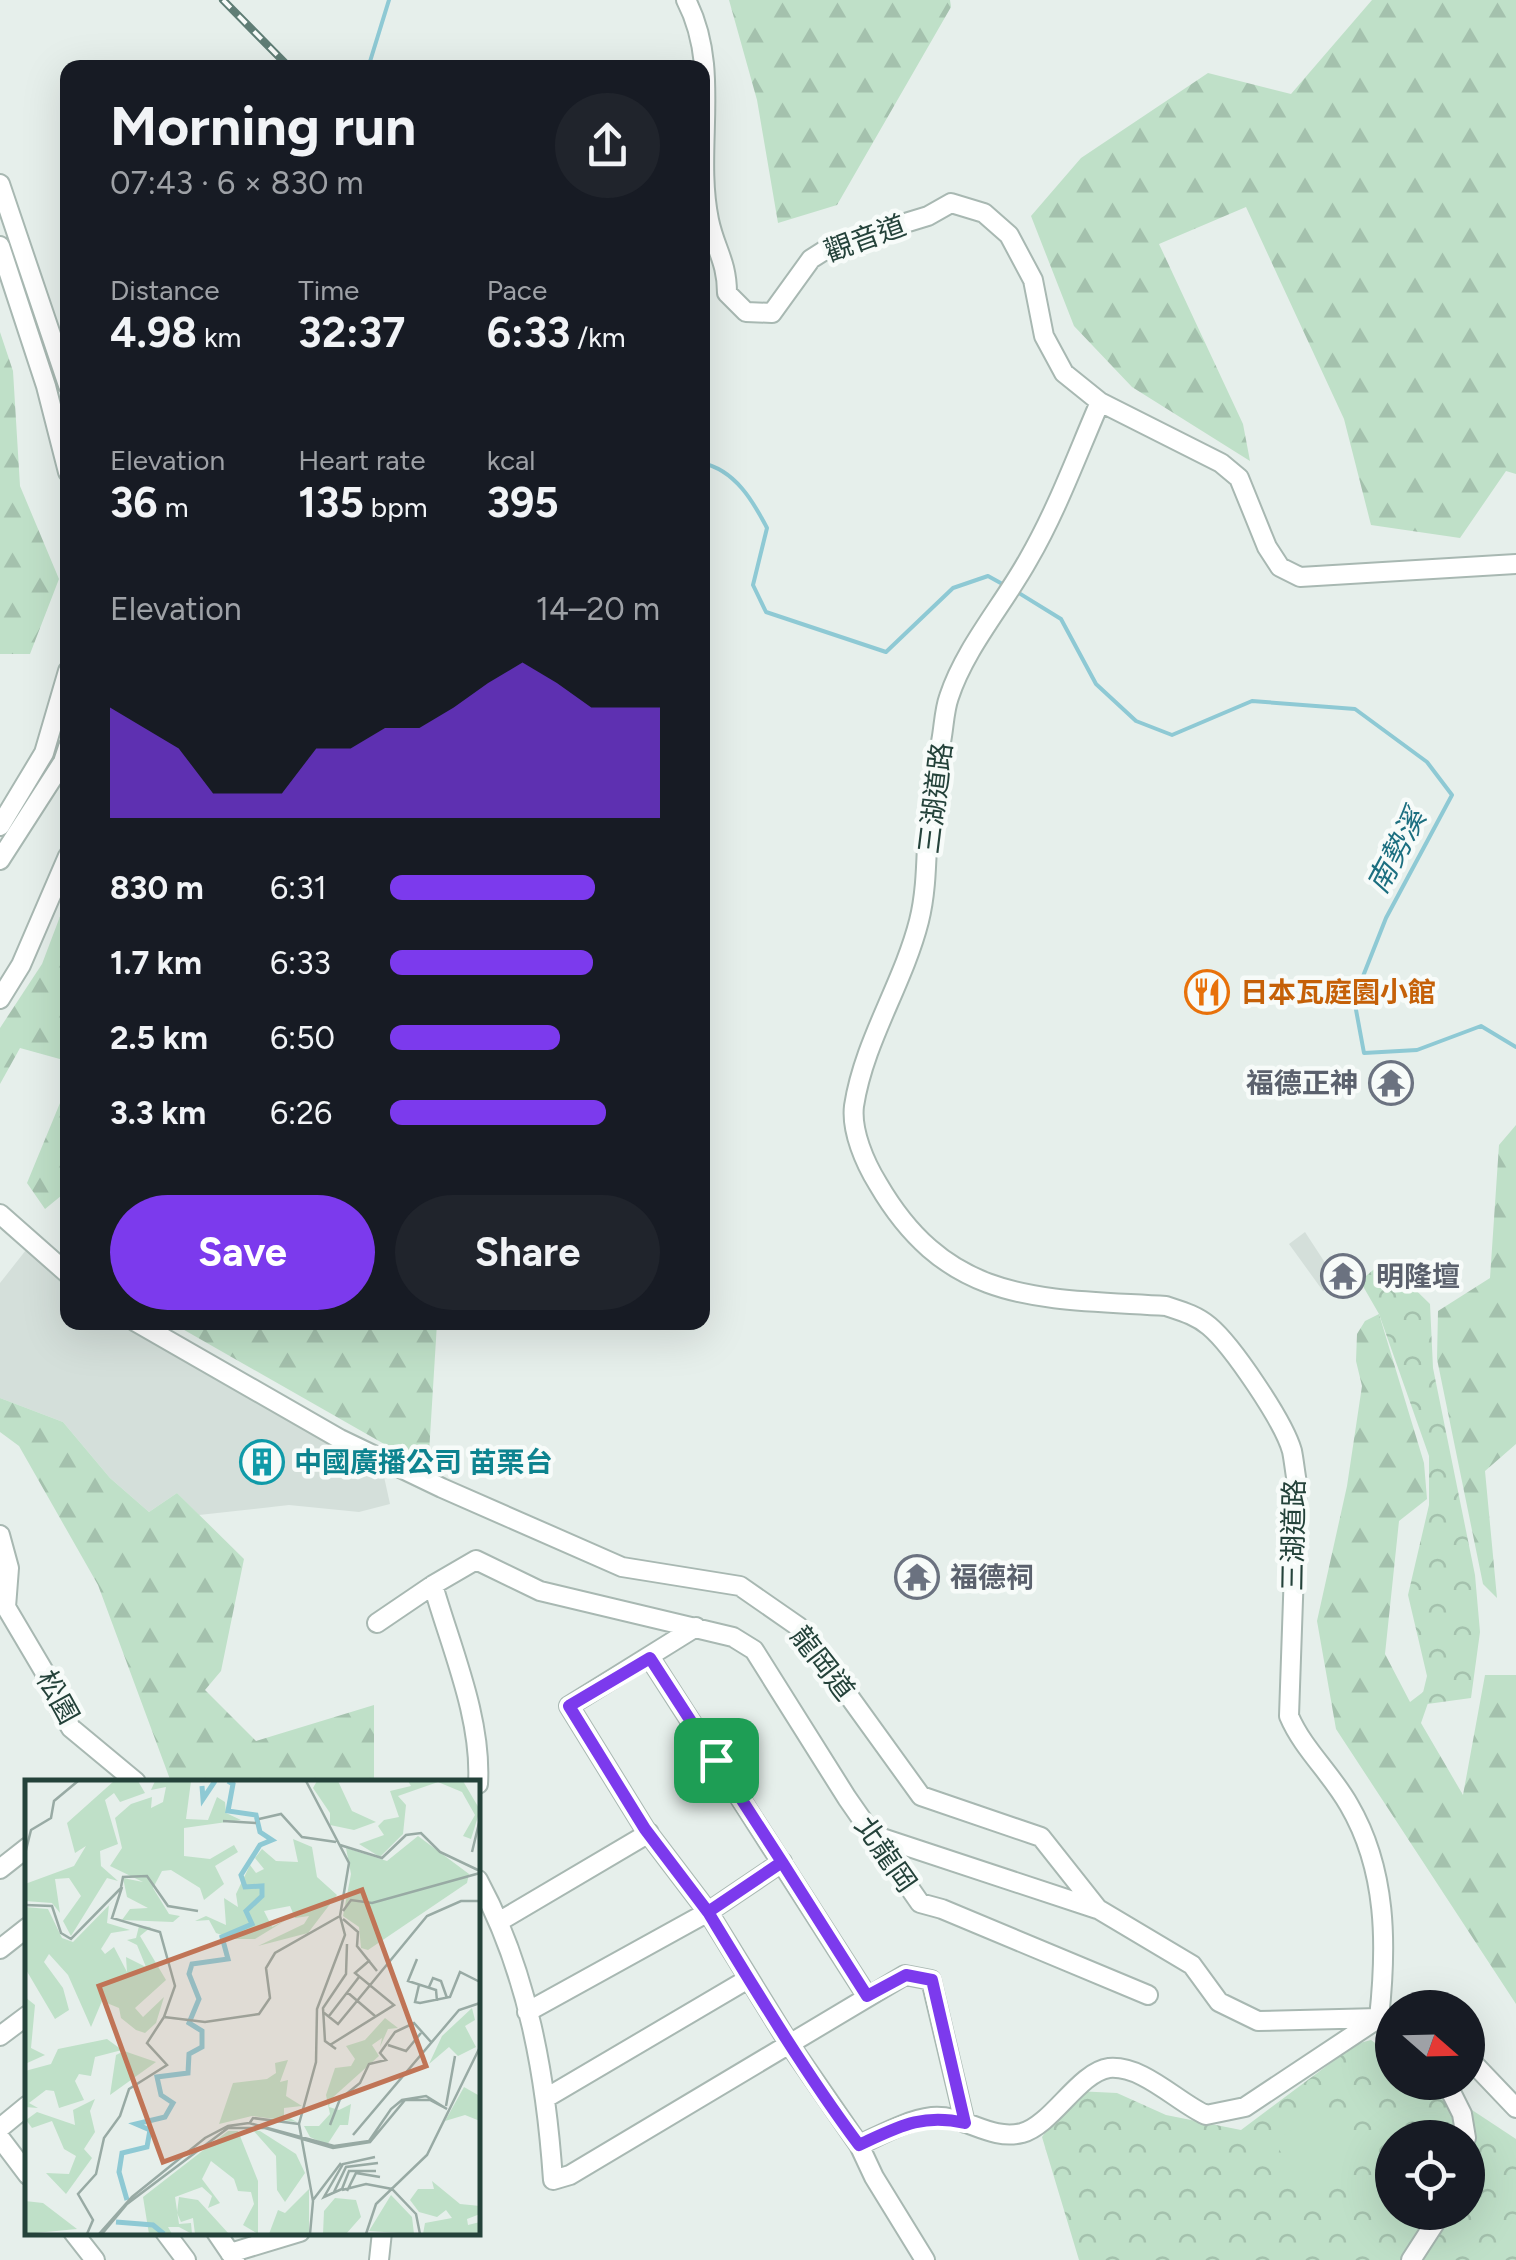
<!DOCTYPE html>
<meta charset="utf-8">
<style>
body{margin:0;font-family:Figtree,"Noto Sans TC",sans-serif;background:#20242c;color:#f1f3f6;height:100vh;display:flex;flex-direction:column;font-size:38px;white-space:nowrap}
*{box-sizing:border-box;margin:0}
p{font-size:32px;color:#9ea1a6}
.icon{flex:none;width:55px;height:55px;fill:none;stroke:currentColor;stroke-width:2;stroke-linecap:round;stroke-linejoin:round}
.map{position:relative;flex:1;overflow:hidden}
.details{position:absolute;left:60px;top:60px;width:650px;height:1270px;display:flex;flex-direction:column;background:#171b24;border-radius:20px;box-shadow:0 10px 40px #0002}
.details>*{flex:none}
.needle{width:65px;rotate:110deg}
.buttons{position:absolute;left:1375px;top:1990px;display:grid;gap:20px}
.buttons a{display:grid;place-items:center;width:110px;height:110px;border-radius:50%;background:#171b24;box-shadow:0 10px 40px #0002;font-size:50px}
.pin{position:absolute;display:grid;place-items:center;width:85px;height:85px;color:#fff;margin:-42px;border-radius:20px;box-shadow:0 5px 15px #0006}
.round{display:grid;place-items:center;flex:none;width:105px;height:105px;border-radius:52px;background:#20242c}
.headline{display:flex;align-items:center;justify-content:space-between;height:170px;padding:0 50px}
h1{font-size:55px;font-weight:700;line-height:75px}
.stats{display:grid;grid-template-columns:repeat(3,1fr);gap:15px;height:170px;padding:10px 50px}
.stats div{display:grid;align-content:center}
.stats b{font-size:42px;font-weight:700}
.stats small{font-size:28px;font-weight:400}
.stats p{font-size:28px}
.chart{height:280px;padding:20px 50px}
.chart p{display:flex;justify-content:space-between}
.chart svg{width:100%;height:180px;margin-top:10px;fill:#7c3aed;opacity:.7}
.primary-button{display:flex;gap:20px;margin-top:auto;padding:20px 50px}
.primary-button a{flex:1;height:115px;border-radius:60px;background:#7c3aed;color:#fff;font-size:40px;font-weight:700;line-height:115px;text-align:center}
.primary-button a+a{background:#20242c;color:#f1f3f6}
ul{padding:0 50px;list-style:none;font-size:32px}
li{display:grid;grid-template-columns:160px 120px 1fr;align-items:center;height:75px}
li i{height:25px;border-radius:12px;background:#7c3aed}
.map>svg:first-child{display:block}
.built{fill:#d4dfda}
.forest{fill:url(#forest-firs)}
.park{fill:url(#park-crowns);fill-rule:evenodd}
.pitch{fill:#bfe0c8}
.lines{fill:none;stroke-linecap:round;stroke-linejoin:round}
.stream{stroke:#8ec9d4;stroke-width:4}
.minor-casing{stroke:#a8b8b2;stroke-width:22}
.minor{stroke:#fff;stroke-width:18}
.rail-casing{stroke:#5f7d75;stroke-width:8}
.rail{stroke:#f7fbf9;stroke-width:4;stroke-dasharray:11;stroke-linecap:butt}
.route-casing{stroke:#fff;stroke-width:20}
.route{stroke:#7c3aed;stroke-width:12}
.labels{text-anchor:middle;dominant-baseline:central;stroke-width:9;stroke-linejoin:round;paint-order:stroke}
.street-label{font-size:28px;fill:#24423a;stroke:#f7fbf9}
.food-label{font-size:28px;font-weight:bold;fill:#c56008;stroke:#f7fbf9;text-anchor:start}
.worship-label{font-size:28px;font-weight:bold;fill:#5b616d;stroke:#f7fbf9;text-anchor:start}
.culture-label{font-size:28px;font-weight:bold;fill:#0d838f;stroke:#f7fbf9;text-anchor:start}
.water-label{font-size:30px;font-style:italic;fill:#1c6f80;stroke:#f7fbf9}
.inset-river{fill:none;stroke:#8ec9d4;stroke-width:5}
.inset-road{fill:none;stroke:#98aaa4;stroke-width:2.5}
.view{fill:#c07456;fill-opacity:0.15;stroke:#c07456;stroke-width:5}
.inset-edge{fill:none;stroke:#24423a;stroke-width:5}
</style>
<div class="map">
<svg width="1516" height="2260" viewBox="0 0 1516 2260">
<defs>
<pattern id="forest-firs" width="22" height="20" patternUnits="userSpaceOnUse" patternTransform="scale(2.5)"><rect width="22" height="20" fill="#bfe0c8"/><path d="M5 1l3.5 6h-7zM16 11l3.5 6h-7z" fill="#a4c1ad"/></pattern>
<pattern id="park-crowns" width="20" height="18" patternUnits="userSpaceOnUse" patternTransform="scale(2.5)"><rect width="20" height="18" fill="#bfe0c8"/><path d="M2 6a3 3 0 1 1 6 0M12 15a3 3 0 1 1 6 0" fill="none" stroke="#a4c1ad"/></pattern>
</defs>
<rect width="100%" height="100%" fill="#e6efeb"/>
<path class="built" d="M 1305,1232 L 1337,1281 L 1323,1291 L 1289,1244 Z
M 26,1250 L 67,1282 L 68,1322 L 120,1323 L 383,1472 L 390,1504 L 359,1512 L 289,1505 L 199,1515 L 177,1493 L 149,1512 L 110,1478 L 63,1422 L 0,1398 L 0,1283 Z"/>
<path class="forest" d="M 729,0 L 950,0 L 951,7 L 837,205 L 778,223 L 757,100 Z
M 1372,0 L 1516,0 L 1516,474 L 1506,471 L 1460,538 L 1371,525 L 1344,419 L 1246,207 L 1159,244 L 1243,424 L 1250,461 L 1132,387 L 1074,326 L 1031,216 L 1081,158 L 1208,73 L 1291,94 Z
M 0,332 L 13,371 L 20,486 L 59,579 L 30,654 L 0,654 Z
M 67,898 L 67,1061 L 20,1048 L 0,1084 L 0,1028 L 42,964 Z
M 67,1086 L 67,1191 L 45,1209 L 27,1183 Z
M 1516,1125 L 1516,1444 L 1485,1471 L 1497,1598 L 1483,1584 L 1437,1359 L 1438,1311 L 1490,1278 L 1499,1145 Z
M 1379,1314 L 1424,1463 L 1427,1499 L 1399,1521 L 1385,1654 L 1410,1702 L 1435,1683 L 1421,1723 L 1463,1795 L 1485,1675 L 1516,1675 L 1516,2004 L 1336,1729 L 1317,1621 L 1347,1486 L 1362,1386 L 1356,1361 L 1357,1334 L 1365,1321 Z
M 172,1323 L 437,1323 L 428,1469 Z
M 0,1398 L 63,1422 L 110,1478 L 149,1512 L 177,1493 L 244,1559 L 221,1671 L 205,1690 L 256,1741 L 374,1705 L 374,1782 L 171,1782 L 98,1585 L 19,1446 L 0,1432 Z"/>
<path class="park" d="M 1385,1260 L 1430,1304 L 1433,1368 L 1475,1575 L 1480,1632 L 1471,1698 L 1420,1705 L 1427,1676 L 1408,1595 L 1429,1505 L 1429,1456 L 1379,1314 L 1360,1281 Z
M 1371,2040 L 1392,2055 L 1392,2082 L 1431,2083 L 1516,2139 L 1516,2260 L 1079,2260 L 1042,2137 L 1076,2091 L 1117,2093 L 1166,2115 L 1241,2130 L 1356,2044 ZM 1392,2138 L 1468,2138 L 1468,2212 L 1392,2212 Z"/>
<path class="pitch" d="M 1325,2102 L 1369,2159 L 1315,2197 L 1274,2143 Z"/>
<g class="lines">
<path class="stream" d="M 368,68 L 389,0
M 702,463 C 735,470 753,501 767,528 L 753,585 L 766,612 L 886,652 L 953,588 L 988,576 L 1006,586
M 1014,590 L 1061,619 L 1096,684 L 1136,721 L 1172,735 L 1252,701 L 1355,709 L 1427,762 L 1452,795 L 1386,918 L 1354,999 L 1364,1053 L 1417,1050 L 1481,1026 L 1516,1047"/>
<g class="minor-casing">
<path id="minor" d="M 686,0 C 722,69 694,147 709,220 C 715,249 727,261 727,293 L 746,312 L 772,313 L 811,259 L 833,245 L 928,216 L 951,203 L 984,213 L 1009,235 L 1033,280 L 1044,336 L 1064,373 L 1100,402 L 1221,463 L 1239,478 L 1267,547 L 1280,567 L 1300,577 L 1516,564
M 0,184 L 68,385
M 0,246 L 46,386 L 68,472
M 0,826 L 44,753 L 68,671
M 0,860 L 63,762 L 68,747
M 0,999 L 21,965 L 68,856
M 0,1214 L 68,1274
M 136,1322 L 340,1439 L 442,1488 L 622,1567 L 740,1586 L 799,1627 L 921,1796 L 1041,1837 L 1098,1909 L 1192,1965 L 1219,2002 L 1258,2021 L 1379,2018 L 1392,2024
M 0,1535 L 9,1568 L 6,1607 L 45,1673 L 59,1708 L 71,1728 L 136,1782
M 433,1585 C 451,1648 482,1718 478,1784
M 377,1623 L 433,1585 L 476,1560 L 540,1591 L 733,1637 L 754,1650 L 847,1798 L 920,1903 L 942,1909 L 1148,1995
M 696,1627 L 569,1706 L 645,1829 L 708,1912 L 790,2045 L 859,2145 L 874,2177 L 925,2260
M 650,1658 L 867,1996
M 873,1835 L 1097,1909
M 0,1869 L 28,1847
M 478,1880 C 528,1972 546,2077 553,2180 L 570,2175 L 905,1975 L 931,1980 L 965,2123
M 500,1921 L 649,1833
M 0,1949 L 28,1927
M 527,2012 L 708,1912 L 782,1862
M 0,2036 L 28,2015
M 1468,2061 L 1475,2065 L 1516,2108
M 1446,2082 L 1462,2114 L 1466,2138
M 546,2098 L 748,1979
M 0,2128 L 28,2105
M 0,2138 L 28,2175
M 859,2145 C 881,2135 907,2120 932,2117 C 964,2114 989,2141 1022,2133 C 1052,2125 1079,2072 1109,2068 C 1143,2065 1177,2102 1206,2115 L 1245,2107 L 1379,2018 C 1387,1945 1387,1870 1349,1805 C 1331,1773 1303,1749 1289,1716 L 1297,1483 C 1295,1472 1294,1461 1292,1451 C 1284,1422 1232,1345 1209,1326 C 1196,1315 1181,1311 1166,1306 C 1041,1298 949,1306 878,1184 C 865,1163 851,1131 854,1106 C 864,1041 903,984 919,921 C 927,889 926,856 928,824 C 930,796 937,769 941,742 C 944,727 944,711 949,697 C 965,648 1003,605 1028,560 C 1057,510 1077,455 1100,402
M 73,2232 L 95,2260
M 165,2232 L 186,2260
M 216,2232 L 235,2260
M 230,2253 L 300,2232
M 379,2260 L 382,2232
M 1411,2260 L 1442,2212"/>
</g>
<use href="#minor" class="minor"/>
<g class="rail-casing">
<path id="rail" d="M 223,0 L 290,68"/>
</g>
<use href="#rail" class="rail"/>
</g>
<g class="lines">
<g class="route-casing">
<path id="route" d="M 716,1760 L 782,1862 L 708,1912 C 756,1991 804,2071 859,2145 C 898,2127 922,2113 965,2123 L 932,1980 L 906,1975 L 867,1996 L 782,1862 L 708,1912 L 645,1829 L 569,1706 L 650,1658 L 716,1760"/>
</g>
<use href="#route" class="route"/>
</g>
<defs>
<g id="restaurant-ring" transform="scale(2.25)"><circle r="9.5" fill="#f7fbf9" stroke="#e8710a" stroke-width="1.5"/><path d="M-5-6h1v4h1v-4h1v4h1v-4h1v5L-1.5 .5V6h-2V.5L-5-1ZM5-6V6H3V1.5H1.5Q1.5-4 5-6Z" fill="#e8710a"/></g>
<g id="temple-ring" transform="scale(2.25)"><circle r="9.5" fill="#f7fbf9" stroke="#6b7280" stroke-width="1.5"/><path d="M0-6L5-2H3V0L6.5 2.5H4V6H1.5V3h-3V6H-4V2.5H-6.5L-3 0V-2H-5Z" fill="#6b7280"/></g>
<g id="building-ring" transform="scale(2.25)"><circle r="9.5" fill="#f7fbf9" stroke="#0f9aa8" stroke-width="1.5"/><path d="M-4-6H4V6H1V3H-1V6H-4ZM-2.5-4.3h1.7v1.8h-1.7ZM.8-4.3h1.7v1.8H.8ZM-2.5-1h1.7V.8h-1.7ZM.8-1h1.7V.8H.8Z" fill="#0f9aa8"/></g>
</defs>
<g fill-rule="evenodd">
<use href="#restaurant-ring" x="1207" y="992"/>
<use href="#temple-ring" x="1391" y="1083"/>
<use href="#temple-ring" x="1343" y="1276"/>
<use href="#building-ring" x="262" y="1462"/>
<use href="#temple-ring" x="917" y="1577"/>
</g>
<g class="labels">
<g class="street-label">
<text transform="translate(865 238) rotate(-20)">觀音道</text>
<text transform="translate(935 798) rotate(-83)">三湖道路</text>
<text transform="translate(1293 1535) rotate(-89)">三湖道路</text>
<text transform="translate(823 1663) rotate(52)">龍岡道</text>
<text transform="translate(58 1697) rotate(61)">松園</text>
<text transform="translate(886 1854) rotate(55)">北龍岡</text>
</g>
<g class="food-label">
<text x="1240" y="992">日本瓦庭園小館</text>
</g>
<g class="worship-label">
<text x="1358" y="1083" text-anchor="end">福德正神</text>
<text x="1376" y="1276">明隆壇</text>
<text x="950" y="1577">福德祠</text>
</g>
<g class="culture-label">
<text x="294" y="1462">中國廣播公司 苗栗台</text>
</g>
<g class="water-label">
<text transform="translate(1396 851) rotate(-62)">南勢溪</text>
</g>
</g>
<g transform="translate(25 1780)">
<rect width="455" height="455" fill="#e6efeb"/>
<path d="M 89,1 L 113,1 L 120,13 L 95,22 L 89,13 L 80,20 L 93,64 L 75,71 L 76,86 L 93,101 L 82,98 L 46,156 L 38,141 L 56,116 L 44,98 L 30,99 L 35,133 L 27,123 L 0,121 L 0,104 L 49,86 L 61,66 L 50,73 L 42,43 ZM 130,1 L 166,1 L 161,39 L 183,40 L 192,17 L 200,22 L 201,33 L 216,40 L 159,48 L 159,76 L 185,79 L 209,65 L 213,72 L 190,86 L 199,104 L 179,120 L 175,108 L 146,90 L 137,91 L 128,108 L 144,134 L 155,136 L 148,142 L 97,140 L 105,129 L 123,128 L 102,117 L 98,98 L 118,102 L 85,86 L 97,68 L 90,38 L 106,24 L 127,17 L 126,28 L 138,22 L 141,7 L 126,10 ZM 292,1 L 313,1 L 327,31 L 351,42 L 329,50 L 305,45 L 305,33 L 288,8 ZM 383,1 L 438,1 L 455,30 L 446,59 L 438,56 L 450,35 L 437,12 L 413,2 L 373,16 L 381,25 L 378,54 L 355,77 L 334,64 L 359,55 L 353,46 L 359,40 L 374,37 L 365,11 L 386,6 ZM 268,59 L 287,67 L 292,97 L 312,115 L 283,153 L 233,166 L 279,144 L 284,136 L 270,138 L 265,126 L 239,131 L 247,147 L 261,140 L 230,159 L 208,159 L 191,153 L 184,140 L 170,141 L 181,136 L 201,145 L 199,118 L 213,127 L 211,114 L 225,85 L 231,93 L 239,89 L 230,78 L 237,69 L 251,81 L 273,82 ZM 97,112 L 84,125 L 82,143 L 105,150 L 86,153 L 76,169 L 80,174 L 89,167 L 102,192 L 101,177 L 121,187 L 112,165 L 102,160 L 111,158 L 114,146 L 126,147 L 115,156 L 141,200 L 110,228 L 118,237 L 139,217 L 131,243 L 120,253 L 111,250 L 96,238 L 94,228 L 77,221 L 66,247 L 43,195 L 24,174 L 19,182 L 38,208 L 44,230 L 30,239 L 0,188 L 0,127 L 23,129 L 37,158 L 48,162 ZM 0,217 L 10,225 L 6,268 L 20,275 L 0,284 ZM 447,228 L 450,240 L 440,246 L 451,267 L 433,276 L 424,267 L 404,284 L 417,256 ZM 360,238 L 373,248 L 363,249 L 355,267 L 357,258 L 347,265 L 354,276 L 306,319 L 304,327 L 314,330 L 326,324 L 323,345 L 315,345 L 302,365 L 285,357 L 279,346 L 294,346 L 305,334 L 301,315 L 310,288 L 326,286 L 330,279 L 321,266 L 340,260 ZM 82,259 L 97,270 L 70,277 L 66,296 L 54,294 L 50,301 L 59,320 L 34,328 L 29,311 L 21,310 L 4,323 L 13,328 L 0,327 L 0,291 L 26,284 L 33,269 ZM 99,271 L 131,282 L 85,315 L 91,275 ZM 263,280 L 255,302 L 263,300 L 261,316 L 277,326 L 259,328 L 259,335 L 272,342 L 227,336 L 194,344 L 208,303 L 242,299 L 251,293 L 250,283 ZM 439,307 L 453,315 L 455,341 L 440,335 L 420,341 ZM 70,319 L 65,331 L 70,352 L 59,369 L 67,378 L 41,414 L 21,393 L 44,394 L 51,376 L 39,369 L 27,341 L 7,348 L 1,340 L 12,332 L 50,345 L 48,330 ZM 228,350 L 235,351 L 271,374 L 280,393 L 260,422 L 252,410 L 251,376 ZM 203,351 L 213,351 L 233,401 L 233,454 L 218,445 L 229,424 L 226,412 L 213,411 L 209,399 L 186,381 L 177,399 L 195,423 L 183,428 L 187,416 L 177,407 L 150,417 L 154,444 L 166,443 L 167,454 L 154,447 L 143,447 L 147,454 L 124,454 L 118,417 ZM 407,401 L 435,424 L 455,426 L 455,434 L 442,439 L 443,445 L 455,442 L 455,454 L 398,454 L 400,443 L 427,438 L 421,430 L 412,437 L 394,432 L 385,420 L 393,409 L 409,409 ZM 366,415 L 387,437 L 389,454 L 344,451 ZM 310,418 L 331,420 L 336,437 L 321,454 L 298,454 L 299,431 ZM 0,421 L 18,423 L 52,449 L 0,454 Z" fill="#bfe0c8"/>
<path d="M 284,409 L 284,454 L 244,454 L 253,430 L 260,433 ZM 154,417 L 173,420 L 204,454 L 170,454 L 168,438 L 156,442 L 152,433 Z" fill="#bfe0c8"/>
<path d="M 393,56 L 444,94 L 442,103 L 343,170 L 336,168 L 334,147 L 318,136 L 326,94 L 321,68 L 362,81 Z" fill="#bfe0c8"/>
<path class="inset-river" d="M 177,6 L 178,19 L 190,1M 102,420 L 94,392 L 97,373 L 122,367 L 125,350 L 111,344 L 140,337 L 148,323 L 136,315 L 132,297 L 163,293 L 164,274 L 177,267 L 177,251 L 164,243 L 174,219 L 164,194 L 167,184 L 203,179 L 197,157 L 227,144 L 221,131 L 237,116 L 237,106 L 220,107 L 216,95 L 235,65 L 247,60 L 235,52 L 231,35 L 203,31 L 208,4 L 203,1M 91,442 L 128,445 L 139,454"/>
<path class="inset-road" d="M 281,1 L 324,83 L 315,136 L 320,155 L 292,229 L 291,282 L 274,344 L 288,421 L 285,454M 234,39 L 256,34 L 277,57 L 311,62M 198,41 L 231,43M 315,65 L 357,78 L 381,55 L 396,53 L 415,72 L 455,91M 447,72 L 455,39M 0,74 L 6,50 L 26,38 L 29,21 L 53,1M 96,107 L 98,97 L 122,96 L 143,126 L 173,131M 0,125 L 27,126 L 36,153 L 46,159 L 97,107 L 87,138 L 135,152 L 150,206 L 139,237M 318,131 L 326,120 L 347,123 L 455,93M 318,139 L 333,152 L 332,166 L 352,191M 392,179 L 383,201 L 411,210 L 412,221M 394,205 L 390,222 L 395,223 L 425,217 L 435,192 L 455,202M 455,206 L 455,259M 404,207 L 408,198 L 416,201 L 422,218M 322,212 L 350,236M 298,232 L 313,244 L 402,136 L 436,121 L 455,121M 304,236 L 334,197M 139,237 L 180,242 L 234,234 L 245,218 L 241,188 L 250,173 L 315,136M 305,265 L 369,225 L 330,193 L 345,180M 363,265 L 381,271 L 396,253M 311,269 L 300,261 L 298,228 L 321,194 L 322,164M 421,326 L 430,276M 224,344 L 228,338 L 274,344M 305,345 L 315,319 L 335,303 L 344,284 L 361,280 L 355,273 L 370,252 L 389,243 L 406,262M 328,355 L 434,230 L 455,223M 350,377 L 318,384 L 299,417 L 317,409 L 324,391 L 351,391M 317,410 L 341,404 L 367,409 L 391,434 L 395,454M 322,411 L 331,393 L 355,397M 309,412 L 321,387 L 353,383M 288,420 L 316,383M 62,454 L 68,440 L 53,414 L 71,394 L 79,358 L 95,336 L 104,309 L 142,285 L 122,263 L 139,237M 74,454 L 107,417 L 180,358 L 203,346 L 224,343 L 309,366 L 344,361 L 366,329 L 377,320 L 401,316 L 422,329 L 405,320 L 380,320 L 345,362 L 308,368 L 240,348 L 203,348 L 102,424 L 77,454M 341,454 L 351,424 L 402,375 L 455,267"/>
<path class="view" d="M 337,110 L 401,286 L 138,382 L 74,206 Z"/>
<rect width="455" height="455" class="inset-edge"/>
</g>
</svg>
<div class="buttons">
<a><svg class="needle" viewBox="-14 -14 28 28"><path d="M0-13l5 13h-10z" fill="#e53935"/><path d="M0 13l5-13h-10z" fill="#9ea1a6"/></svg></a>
<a><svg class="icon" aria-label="locate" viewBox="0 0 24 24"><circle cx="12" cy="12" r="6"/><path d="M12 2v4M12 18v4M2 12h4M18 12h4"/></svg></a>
</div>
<div class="pin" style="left:716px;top:1760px;background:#1e9e55"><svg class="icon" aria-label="arrive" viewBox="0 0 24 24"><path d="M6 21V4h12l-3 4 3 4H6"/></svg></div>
<section class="details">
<div class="headline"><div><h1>Morning run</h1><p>07:43 · 6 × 830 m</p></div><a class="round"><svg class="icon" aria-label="share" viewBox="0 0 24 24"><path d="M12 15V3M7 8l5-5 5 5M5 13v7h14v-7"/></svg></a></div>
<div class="stats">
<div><p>Distance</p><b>4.98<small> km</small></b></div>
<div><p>Time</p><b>32:37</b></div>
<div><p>Pace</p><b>6:33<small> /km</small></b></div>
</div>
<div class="stats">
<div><p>Elevation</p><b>36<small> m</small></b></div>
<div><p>Heart rate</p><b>135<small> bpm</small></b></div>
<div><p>kcal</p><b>395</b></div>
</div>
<div class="chart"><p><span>Elevation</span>14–20 m</p>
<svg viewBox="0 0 160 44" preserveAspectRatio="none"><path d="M0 44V17L10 22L20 27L30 38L40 38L50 38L60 27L70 27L80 22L90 22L100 17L110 11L120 6L130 11L140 17L150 17L160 17V44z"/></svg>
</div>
<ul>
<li><b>830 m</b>6:31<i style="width:76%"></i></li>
<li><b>1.7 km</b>6:33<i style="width:75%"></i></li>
<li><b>2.5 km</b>6:50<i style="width:63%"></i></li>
<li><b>3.3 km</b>6:26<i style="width:80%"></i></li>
</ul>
<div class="primary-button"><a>Save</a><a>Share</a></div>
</section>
</div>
